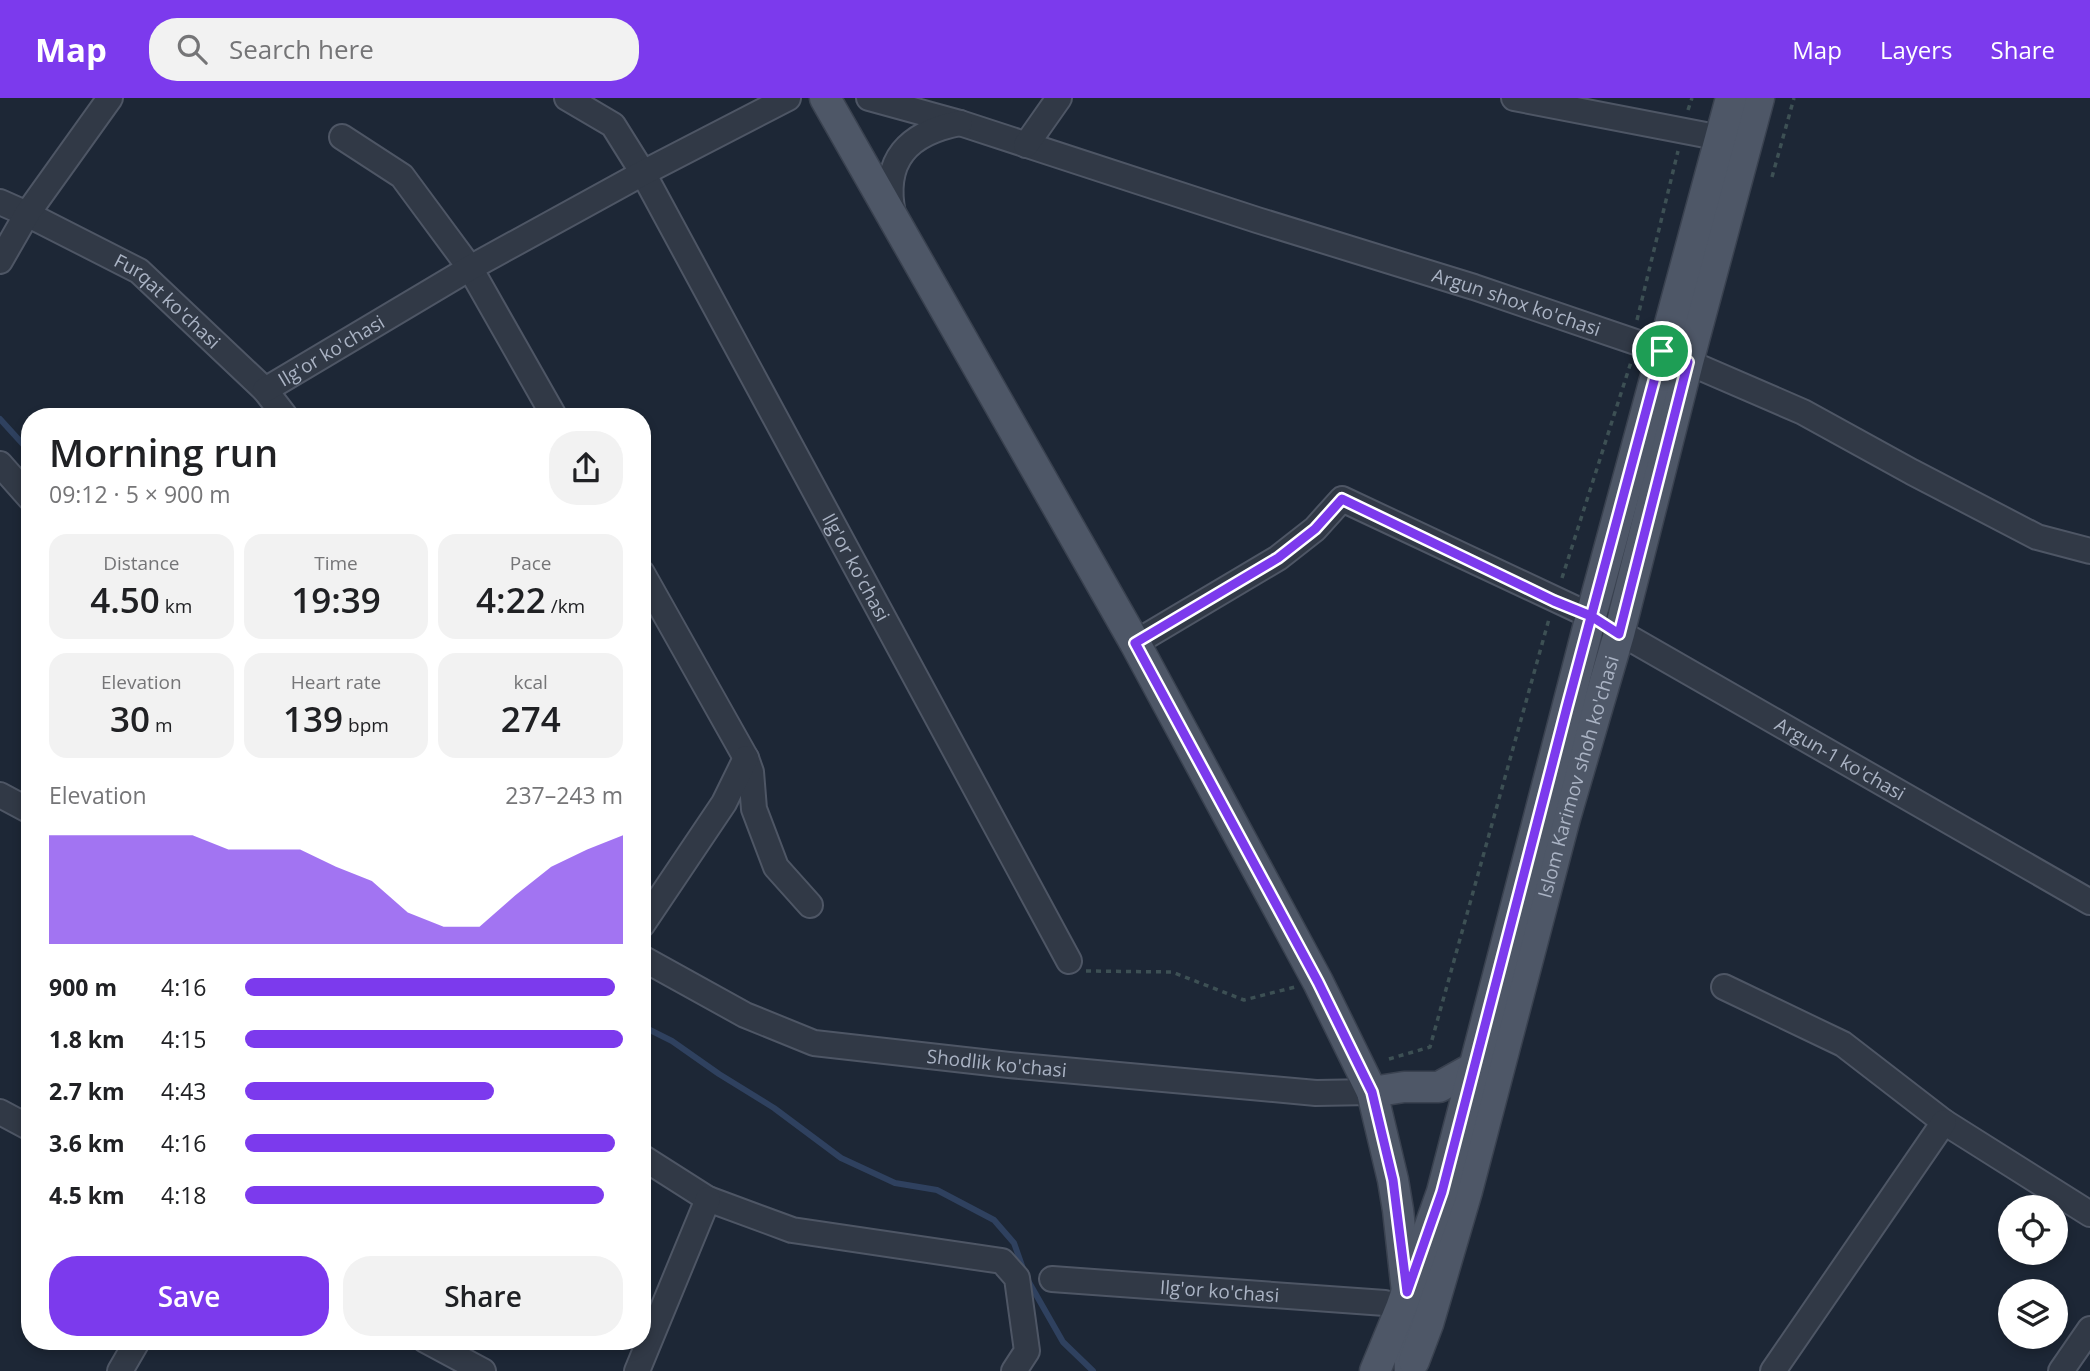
<!DOCTYPE html>
<meta charset="utf-8">
<style>
body{margin:0;font-family:"Open Sans",sans-serif;background:#f2f2f2;color:#202124;height:100vh;display:flex;flex-direction:column;font-size:26px;white-space:nowrap}
*{box-sizing:border-box;margin:0}
p{font-size:23px;color:#757577}
.icon{flex:none;width:38px;height:38px;fill:none;stroke:currentColor;stroke-width:2;stroke-linecap:round;stroke-linejoin:round}
.map{position:relative;flex:1;overflow:hidden}
.side{position:absolute;left:21px;top:310px;width:630px;height:942px;display:flex;flex-direction:column;background:#fff;border-radius:28px;box-shadow:0 4px 10px #0003}
.side>*{flex:none}
.controls{position:absolute;left:1998px;top:1097px;display:grid;gap:14px}
.controls a{display:grid;place-items:center;width:70px;height:70px;border-radius:50%;background:#fff;box-shadow:0 4px 10px #0003;font-size:35px}
.pin{position:absolute;display:grid;place-items:center;width:60px;height:60px;color:#fff;margin:-30px;border:4px solid #fff;border-radius:50%;box-shadow:0 2px 7px #0007}
.round{display:grid;place-items:center;flex:none;width:74px;height:74px;border-radius:28px;background:#f2f2f2}
.headline{display:flex;align-items:center;justify-content:space-between;height:119px;padding:0 28px}
h1{font-size:38px;font-weight:600;line-height:52px}
.stats{display:grid;grid-template-columns:repeat(3,1fr);gap:10px;height:119px;padding:7px 28px}
.stats div{display:grid;align-content:center;border-radius:18px;background:#f2f2f2;text-align:center}
.stats b{font-size:35px;font-weight:600}
.stats small{font-size:19px;font-weight:400}
.stats p{font-size:19px}
.chart{height:196px;padding:14px 28px}
.chart p{display:flex;justify-content:space-between}
.chart svg{width:100%;height:126px;margin-top:7px;fill:#7c3aed;opacity:.7}
.primary-button{display:flex;gap:14px;margin-top:auto;padding:14px 28px}
.primary-button a{flex:1;height:80px;border-radius:28px;background:#7c3aed;color:#fff;font-size:28px;font-weight:600;line-height:80px;text-align:center}
.primary-button a+a{background:#f2f2f2;color:#202124}
ul{padding:0 28px;list-style:none;font-size:23px}
li{display:grid;grid-template-columns:112px 84px 1fr;align-items:center;height:52px}
li i{height:18px;border-radius:9px;background:#7c3aed}
header{display:flex;align-items:center;gap:42px;box-sizing:border-box;height:98px;padding:0 35px;background:#7c3aed;color:#fff}
header strong{font-size:33px}
nav{display:flex;gap:38px;margin-inline-start:auto;font-size:24px}
.search{width:490px;height:63px;background:#f2f2f2;display:flex;align-items:center;gap:18px;box-sizing:border-box;padding:0 24px;border-radius:28px;color:#757577;font-size:26px}
.map>svg:first-child{display:block}
.lines{fill:none;stroke-linecap:round;stroke-linejoin:round}
.stream{stroke:#2f415f;stroke-width:6}
.minor-casing{stroke:#4e5665;stroke-width:28}
.major-casing{stroke:#3a4250;stroke-width:33}
.path{stroke:#3d5054;stroke-width:3.5;stroke-dasharray:5 5;stroke-linecap:butt}
.minor{stroke:#313946;stroke-width:24}
.major{stroke:#4e5767;stroke-width:30}
.route-casing{stroke:#fff;stroke-width:14}
.route{stroke:#7c3aed;stroke-width:9}
.labels{text-anchor:middle;dominant-baseline:central;stroke-width:6;stroke-linejoin:round;paint-order:stroke}
.street-label{font-size:19px;fill:#aab3c4;stroke:#171e2a}
</style>
<header>
<strong>Map</strong>
<div class="search"><svg class="icon" aria-label="search" viewBox="0 0 24 24"><circle cx="10" cy="10" r="6"/><path d="M15 15l6 6"/></svg>Search here</div>
<nav><a>Map</a><a>Layers</a><a>Share</a></nav>
</header>
<div class="map">
<svg width="2090" height="1273" viewBox="0 0 2090 1273">
<rect width="100%" height="100%" fill="#1d2736"/>
<g class="lines">
<path class="stream" d="M 0,321 L 30,354
M 642,928 L 672,943 L 719,976 L 774,1010 L 841,1060 L 895,1085 L 937,1092 L 994,1122 L 1014,1145 L 1026,1179 L 1063,1244 L 1093,1273"/>
<g class="minor-casing">
<g id="minor">
<path id="s1" d="M 567,0 L 613,27 L 643,75 L 1069,863"/>
<path id="s2" d="M 869,0 L 960,25 L 1257,122 L 1474,189 L 1662,253 L 1803,314 L 1912,374 L 2037,439 L 2090,453"/>
<path d="M 1514,0 L 1721,40"/>
<path d="M 342,39 L 402,78 L 470,170 L 554,318"/>
<path d="M 1026,47 L 1059,0"/>
<path id="s3" d="M 0,104 L 27,116 L 139,173 L 265,292 L 285,318"/>
<path d="M 893,116 C 882,62 908,35 960,25"/>
<path d="M 0,163 L 27,116 L 110,0"/>
<path id="s4" d="M 265,292 L 470,170 L 643,75 L 788,0"/>
<path d="M 0,366 L 30,400"/>
<path d="M 642,475 L 746,660 L 751,674 L 754,711 L 776,769 L 810,807"/>
<path id="s5" d="M 1135,545 L 1278,460 L 1315,431 L 1342,401 L 1591,518 L 2090,804"/>
<path d="M 0,697 L 30,713"/>
<path d="M 642,827 L 724,705 L 746,660"/>
<path id="s6" d="M 642,860 L 745,917 L 814,945 L 1009,967 L 1316,995 L 1372,994"/>
<path d="M 1724,889 L 1843,946 L 1944,1024 L 2090,1116"/>
<path d="M 0,1014 L 30,1030"/>
<path d="M 642,1059 L 708,1101 L 792,1132 L 1002,1163 L 1017,1180 L 1027,1253 L 1014,1273"/>
<path id="s7" d="M 1052,1181 L 1385,1205"/>
<path d="M 425,1242 L 483,1273"/>
<path d="M 120,1273 L 138,1242"/>
<path d="M 637,1273 L 708,1101"/>
<path d="M 1773,1273 L 1944,1024"/>
<path d="M 2061,1273 L 2090,1231"/>
</g>
</g>
<g class="major-casing">
<g id="major">
<path d="M 825,0 L 1135,545 L 1318,884 L 1372,994 L 1393,1082 L 1398,1112 L 1407,1194 L 1410,1273"/>
<path d="M 1372,994 L 1404,989 L 1439,989 L 1473,970"/>
<path id="s8" d="M 1414,1263 L 1428,1226 L 1467,1093 L 1565,720 L 1619,536 L 1688,264 L 1759,0"/>
<path d="M 1375,1273 L 1401,1210 L 1442,1094 L 1591,518 L 1731,0"/>
</g>
</g>
<path class="path" d="M 1688,12 L 1692,0
M 1772,79 L 1794,0
M 1637,222 L 1678,53
M 1562,480 L 1631,264
M 1086,873 L 1172,874 L 1244,902 L 1295,889
M 1389,961 L 1430,949 L 1549,521"/>
<use href="#minor" class="minor"/>
<use href="#major" class="major"/>
</g>
<g class="lines">
<g class="route-casing">
<path id="route" d="M 1662,253 L 1567,609 L 1442,1094 L 1407,1194 L 1393,1082 L 1372,994 L 1318,884 L 1135,545 L 1278,460 L 1315,431 L 1342,401 L 1554,503 L 1591,518 L 1619,536 L 1688,264 L 1662,253"/>
</g>
<use href="#route" class="route"/>
</g>
<g class="labels">
<g class="street-label">
<text stroke="none"><textPath href="#s3" startOffset="196">Furqat ko'chasi</textPath></text>
<text stroke="none"><textPath href="#s2" startOffset="679">Argun shox ko'chasi</textPath></text>
<text stroke="none"><textPath href="#s4" startOffset="77">Ilg'or ko'chasi</textPath></text>
<text stroke="none"><textPath href="#s1" startOffset="558">Ilg'or ko'chasi</textPath></text>
<text stroke="none"><textPath href="#s5" startOffset="816">Argun-1 ko'chasi</textPath></text>
<text stroke="none"><textPath href="#s8" startOffset="607">Islom Karimov shoh ko'chasi</textPath></text>
<text stroke="none"><textPath href="#s6" startOffset="376">Shodlik ko'chasi</textPath></text>
<text stroke="none"><textPath href="#s7" startOffset="168">Ilg'or ko'chasi</textPath></text>
</g>
</g>
</svg>
<div class="controls">
<a><svg class="icon" aria-label="locate" viewBox="0 0 24 24"><circle cx="12" cy="12" r="6"/><path d="M12 2v4M12 18v4M2 12h4M18 12h4"/></svg></a>
<a><svg class="icon" aria-label="layers" viewBox="0 0 24 24"><path d="M12 4l9 5-9 5-9-5zM3 14l9 5 9-5"/></svg></a>
</div>
<div class="pin" style="left:1662px;top:253px;background:#1e9e55"><svg class="icon" aria-label="arrive" viewBox="0 0 24 24"><path d="M6 21V4h12l-3 4 3 4H6"/></svg></div>
<section class="side">
<div class="headline"><div><h1>Morning run</h1><p>09:12 · 5 × 900 m</p></div><a class="round"><svg class="icon" aria-label="share" viewBox="0 0 24 24"><path d="M12 15V3M7 8l5-5 5 5M5 13v7h14v-7"/></svg></a></div>
<div class="stats">
<div><p>Distance</p><b>4.50<small> km</small></b></div>
<div><p>Time</p><b>19:39</b></div>
<div><p>Pace</p><b>4:22<small> /km</small></b></div>
</div>
<div class="stats">
<div><p>Elevation</p><b>30<small> m</small></b></div>
<div><p>Heart rate</p><b>139<small> bpm</small></b></div>
<div><p>kcal</p><b>274</b></div>
</div>
<div class="chart"><p><span>Elevation</span>237–243 m</p>
<svg viewBox="0 0 160 44" preserveAspectRatio="none"><path d="M0 44V6L10 6L20 6L30 6L40 6L50 11L60 11L70 11L80 17L90 22L100 33L110 38L120 38L130 27L140 17L150 11L160 6V44z"/></svg>
</div>
<ul>
<li><b>900 m</b>4:16<i style="width:98%"></i></li>
<li><b>1.8 km</b>4:15<i style="width:100%"></i></li>
<li><b>2.7 km</b>4:43<i style="width:66%"></i></li>
<li><b>3.6 km</b>4:16<i style="width:98%"></i></li>
<li><b>4.5 km</b>4:18<i style="width:95%"></i></li>
</ul>
<div class="primary-button"><a>Save</a><a>Share</a></div>
</section>
</div>
